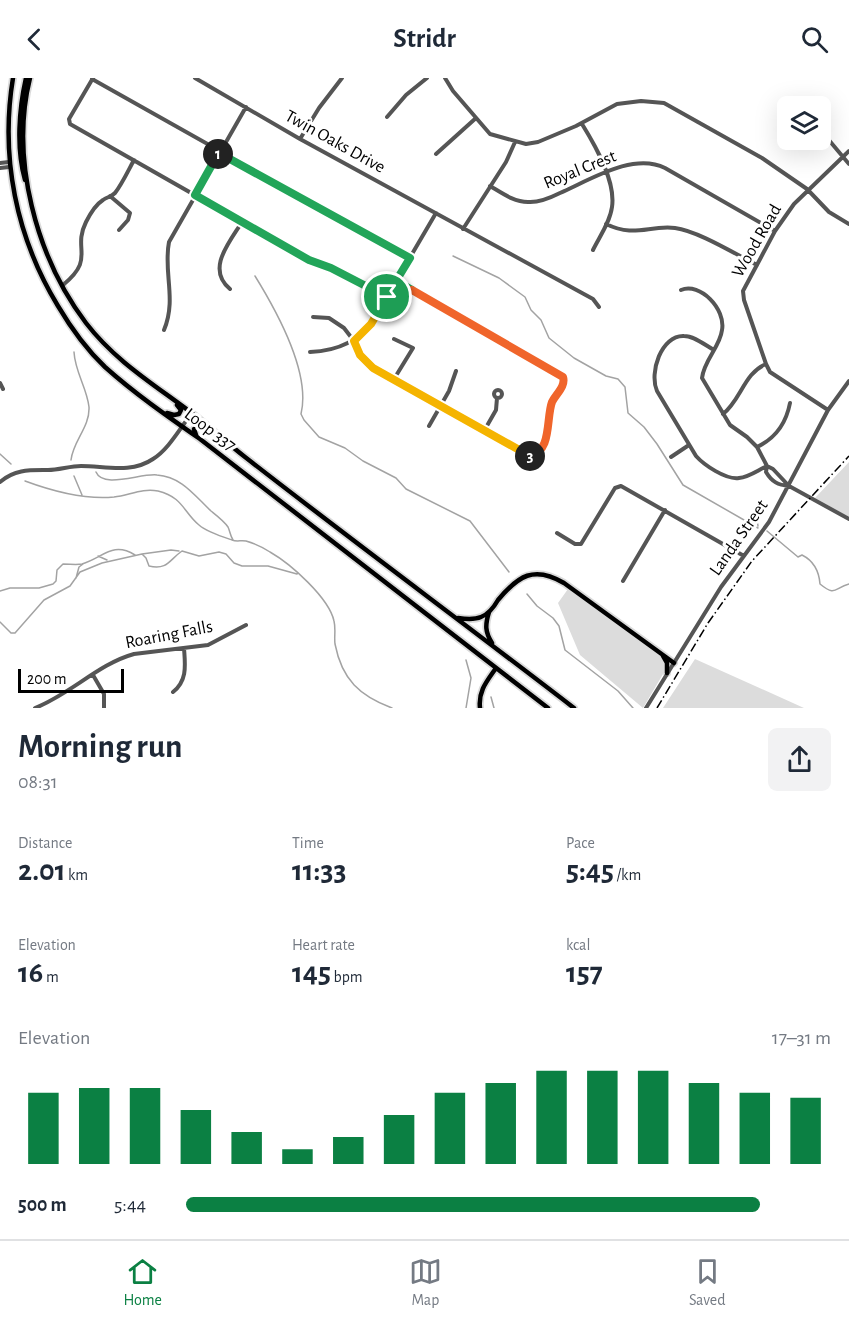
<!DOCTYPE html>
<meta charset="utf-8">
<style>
body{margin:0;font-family:"Alegreya Sans",sans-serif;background:#f2f2f3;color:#1f2937;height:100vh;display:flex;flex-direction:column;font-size:22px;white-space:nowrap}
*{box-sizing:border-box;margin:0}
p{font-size:20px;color:#747a83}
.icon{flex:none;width:33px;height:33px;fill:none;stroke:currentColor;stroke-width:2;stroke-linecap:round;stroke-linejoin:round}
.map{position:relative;height:630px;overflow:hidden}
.details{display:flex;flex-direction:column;background:#fff;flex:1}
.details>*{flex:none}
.buttons{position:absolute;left:777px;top:18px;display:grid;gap:12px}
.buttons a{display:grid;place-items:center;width:54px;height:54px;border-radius:9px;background:#fff;box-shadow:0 6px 24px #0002;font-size:30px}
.scale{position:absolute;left:18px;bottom:15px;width:106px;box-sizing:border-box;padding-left:6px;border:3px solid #000;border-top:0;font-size:16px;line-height:21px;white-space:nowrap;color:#000;-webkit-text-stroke:4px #fff;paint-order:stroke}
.pin{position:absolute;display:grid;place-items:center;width:51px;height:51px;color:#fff;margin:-26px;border:3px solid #fff;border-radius:50%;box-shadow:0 2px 6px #0007}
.km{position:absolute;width:30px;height:30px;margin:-15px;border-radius:50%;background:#222;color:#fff;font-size:16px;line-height:30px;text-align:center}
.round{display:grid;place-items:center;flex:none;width:63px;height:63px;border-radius:9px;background:#f2f2f3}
.summary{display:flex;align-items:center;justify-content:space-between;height:102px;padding:0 18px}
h1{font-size:33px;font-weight:700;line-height:45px}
.metrics{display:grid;grid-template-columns:repeat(3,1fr);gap:9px;height:102px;padding:6px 18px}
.metrics div{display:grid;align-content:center}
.metrics b{font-size:30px;font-weight:700}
.metrics small{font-size:16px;font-weight:400}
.metrics p{font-size:16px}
.chart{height:168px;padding:12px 18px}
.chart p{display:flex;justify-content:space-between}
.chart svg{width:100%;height:108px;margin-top:6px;stroke:#0b8043;stroke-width:6}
ul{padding:0 18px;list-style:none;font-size:20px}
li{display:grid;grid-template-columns:96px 72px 1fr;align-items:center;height:45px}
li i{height:15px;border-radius:8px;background:#0b8043}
header{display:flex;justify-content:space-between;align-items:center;height:78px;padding:0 18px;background:#fff;font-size:27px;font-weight:700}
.tab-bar{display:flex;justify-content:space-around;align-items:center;height:84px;border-top:2px solid #e0e1e3;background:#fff;font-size:16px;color:#747a83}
.tab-bar a{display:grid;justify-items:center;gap:3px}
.tab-bar .active{color:#0b8043}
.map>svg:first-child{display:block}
.green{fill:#dcdcdc}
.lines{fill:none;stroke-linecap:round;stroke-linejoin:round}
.stream{stroke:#a3a3a3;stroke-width:1.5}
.major-casing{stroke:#dbdbdb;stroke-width:8}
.minor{stroke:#555;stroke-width:4}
.major{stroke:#000;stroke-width:4.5}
.rail{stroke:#000;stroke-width:1.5;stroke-dasharray:9 3 1.5 3;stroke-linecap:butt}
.split-1-casing{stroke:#fff;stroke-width:12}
.split-2-casing{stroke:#fff;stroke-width:12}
.split-3-casing{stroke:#fff;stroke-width:12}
.split-4-casing{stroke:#fff;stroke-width:12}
.split-1{stroke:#22a559;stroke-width:8}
.split-2{stroke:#22a559;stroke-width:8}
.split-3{stroke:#f0652b;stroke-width:8}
.split-4{stroke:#f5b400;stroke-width:8}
.labels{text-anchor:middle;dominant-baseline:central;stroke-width:6;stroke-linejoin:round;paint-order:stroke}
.street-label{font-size:18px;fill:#000;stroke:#fff}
</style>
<header><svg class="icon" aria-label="back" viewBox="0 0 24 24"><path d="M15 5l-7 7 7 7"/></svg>Stridr<svg class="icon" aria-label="search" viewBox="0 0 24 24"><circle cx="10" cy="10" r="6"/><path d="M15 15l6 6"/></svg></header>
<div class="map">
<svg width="849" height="630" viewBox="0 0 849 630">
<rect width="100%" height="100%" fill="#fff"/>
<path class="green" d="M 849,384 L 849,439 L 815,420 Z
M 568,511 L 658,575 L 664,581 L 666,591 L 643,630 L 580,577 L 558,525 Z
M 695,581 L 804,630 L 663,630 Z"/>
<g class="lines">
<path class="stream" d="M 453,178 L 499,200 L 525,219 L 531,232 L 541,242 L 549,260 L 574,280 L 606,298 L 618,301 L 625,309 L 628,335 L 644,349 L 657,366 L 683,407 L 758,450
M 255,198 C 276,232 311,295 301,336 L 304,342 L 319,359 L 345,370 L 363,383 L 396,400 L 406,411 L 470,443 L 509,494
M 0,376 L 11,386
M 71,382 C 73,363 90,349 89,329 C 87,310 75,294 74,274
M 96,394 C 103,411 141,395 157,397 C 182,399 194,417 211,433 C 216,437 224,443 228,449 C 230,453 230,457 233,462
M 74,398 L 82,417
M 25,403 C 52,413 84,422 114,419 C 130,417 142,410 158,413 C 183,419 184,435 199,447 C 207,454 223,459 232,462 C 237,464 241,462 246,463 C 253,465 264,470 270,474 C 291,486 329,520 334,543 C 336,551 334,559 335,566 C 342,602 360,618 392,630
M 757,441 L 758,448
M 767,453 L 798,479 L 802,477 C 814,483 819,493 820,506 C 836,519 834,510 849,506
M 142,476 L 171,472 L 179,473
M 98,478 L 107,482
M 76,500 L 79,489 L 83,486
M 0,513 L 10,510 L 39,510 L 53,506 L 56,503 L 57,492 L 63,486 C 70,486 76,487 82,486 C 103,480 112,463 135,477
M 527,516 L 537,528 L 553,540 L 559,548 L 565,572 L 618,613 L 633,630
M 0,544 L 11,555 L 15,555 L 44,522 L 70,508 L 80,494 L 102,485 L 142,476 L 146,480 L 149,488 C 168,492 169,482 182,473 L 199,478 L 219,474 L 226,476 L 234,485 L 242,488 L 268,488 L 297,496
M 491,619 L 494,630
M 466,630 L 471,600 L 466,582"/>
<g class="major-casing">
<path id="major" d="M 13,0 C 0,79 16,159 58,228 C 71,250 86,271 105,289 C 134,315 167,338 200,361 L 548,630
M 30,0 C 10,81 36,179 86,245 C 116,284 155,307 193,336 C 211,350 227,365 245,379 C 354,464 465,546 574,630
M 25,102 C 16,70 19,31 26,0
M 167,335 L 174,337 L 179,336 L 181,332 L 177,327
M 196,357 L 194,351 L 197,348 L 208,351
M 489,534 C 485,547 485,554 492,565
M 458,540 C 465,541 474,542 481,539 C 489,536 494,529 498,522 C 518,498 534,487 564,505 L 674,585
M 663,578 L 667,585 L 667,595
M 480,630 C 478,613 487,603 496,590"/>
</g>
<path class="minor" d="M 93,0 L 69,41 L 70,46 L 309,182 L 331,190 L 387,219
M 195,0 L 300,61 L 593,221 L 599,229
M 445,0 L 453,13 L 490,56 L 526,66 L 538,64 L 576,48 L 617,26 L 641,23 L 664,25 L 762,80 L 807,111 L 829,134 L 849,146
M 92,1 L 410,180
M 784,32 L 788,33
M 387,39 L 406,17 L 427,0
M 582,46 C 595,67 616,103 612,129 C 610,144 600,158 593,172
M 820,58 L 828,61 L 849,86
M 300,61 L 319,30 L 342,0
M 436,76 L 476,40
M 0,85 L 9,84
M 0,90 L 9,89
M 490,108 C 502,115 514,124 528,124 C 539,125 550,120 560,115 C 590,102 633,74 665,90 L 775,153
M 110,118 L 130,135 L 128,142 L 119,152
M 606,146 C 635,160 648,147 675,150 C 698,153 735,176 757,187
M 463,151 L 506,84 L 515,64
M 63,207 C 96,180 72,172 86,144 C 90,136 95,127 103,122 C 107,119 111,119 115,115 C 122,106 128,93 134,82
M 230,211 C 206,191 229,165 242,144
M 681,212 C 700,204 726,231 722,252 C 720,269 704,282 702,300 L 730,347 L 747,359 L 757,369 L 767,388 L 766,394 C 772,404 778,407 789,408 L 849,441
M 313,239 L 329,240 L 344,250 L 354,263 L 360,277 L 373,290 L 441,327 L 524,376 L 530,378 L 536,376 C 550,360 545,343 552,325 C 556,317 566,308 563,299 L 396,203
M 164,252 C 177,221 163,194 169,164 L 246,29
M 394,261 L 413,270 L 394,301
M 714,272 C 705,267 694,258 684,258 C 661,257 649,295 657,313 L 696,378 C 704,387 726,402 739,400 C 749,399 758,392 767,388
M 310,274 C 337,273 359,264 374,241 L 436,135
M 0,305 L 3,311
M494 316a4 4 0 1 1 8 0a4 4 0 1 1-8 0Z
M 828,332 L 770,294 L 766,286 L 744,222 L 743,213 L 775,153 L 794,126 L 849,73
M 723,336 C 741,322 744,295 766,286
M 429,348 L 449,313 L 456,293
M 484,353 L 496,332 L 497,320
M 757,369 C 776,360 786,346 790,325
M 671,379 L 689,367
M 767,388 L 773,391 L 788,407
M 0,404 C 15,391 30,392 48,392 C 59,392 70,388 81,388 C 105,388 131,396 153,381 C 169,371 180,350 192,335
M 557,455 L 575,466 L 581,466 L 615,410 L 621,408 L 744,478
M 623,503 L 665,432
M 93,597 L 104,616 L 104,630
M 173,614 C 188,602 185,586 184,570
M 35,630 C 71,616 98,586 134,576 L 208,567 L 246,547
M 646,630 L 721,509 L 769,444 L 828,332 L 849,303"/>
<use href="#major" class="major"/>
<path class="rail" d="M 657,630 L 708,545 L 752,483 L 849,378"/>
</g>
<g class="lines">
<g class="split-1-casing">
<path id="split-1" d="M 218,76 L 195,117 L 309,182 L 331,190 L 387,219"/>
</g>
<g class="split-2-casing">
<path id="split-2" d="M 218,76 L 219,75 L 410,180 L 396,203 L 412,212"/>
</g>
<g class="split-3-casing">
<path id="split-3" d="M 412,212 L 563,299 C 566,308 556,316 552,324 C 546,340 552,374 530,378"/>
</g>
<g class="split-4-casing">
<path id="split-4" d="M 387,219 L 371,246 L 354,263 L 360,277 L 373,290 L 530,378"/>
</g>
<use href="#split-1" class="split-1"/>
<use href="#split-2" class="split-2"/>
<use href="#split-3" class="split-3"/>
<use href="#split-4" class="split-4"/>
</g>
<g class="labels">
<g class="street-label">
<text transform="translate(335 64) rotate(29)">Twin Oaks Drive</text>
<text transform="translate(580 92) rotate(-22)">Royal Crest</text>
<text transform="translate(757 163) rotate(-60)">Wood Road</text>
<text transform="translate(210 352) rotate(37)">Loop 337</text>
<text transform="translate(739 460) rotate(-55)">Landa Street</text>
<text transform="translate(169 557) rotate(-11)">Roaring Falls</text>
</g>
</g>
</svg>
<div class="buttons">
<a><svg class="icon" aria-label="layers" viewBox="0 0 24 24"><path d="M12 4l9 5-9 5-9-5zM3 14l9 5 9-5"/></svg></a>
</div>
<div class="scale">200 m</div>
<div class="pin" style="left:387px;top:219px;background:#1e9e55"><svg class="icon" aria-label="arrive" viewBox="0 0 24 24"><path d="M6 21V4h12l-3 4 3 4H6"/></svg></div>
<b class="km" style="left:218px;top:76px">1</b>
<b class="km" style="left:530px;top:378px">3</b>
</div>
<section class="details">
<div class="summary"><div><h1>Morning run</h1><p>08:31</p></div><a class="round"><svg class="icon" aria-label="share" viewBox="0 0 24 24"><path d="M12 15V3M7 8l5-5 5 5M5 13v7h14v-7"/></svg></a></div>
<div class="metrics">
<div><p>Distance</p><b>2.01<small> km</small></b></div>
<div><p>Time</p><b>11:33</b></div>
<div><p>Pace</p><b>5:45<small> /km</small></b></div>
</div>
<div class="metrics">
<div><p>Elevation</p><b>16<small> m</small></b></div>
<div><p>Heart rate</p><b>145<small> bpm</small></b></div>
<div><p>kcal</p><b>157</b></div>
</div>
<div class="chart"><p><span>Elevation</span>17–31 m</p>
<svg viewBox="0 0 160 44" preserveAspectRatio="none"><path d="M5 44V15M15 44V13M25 44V13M35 44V22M45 44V31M55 44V38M65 44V33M75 44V24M85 44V15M95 44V11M105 44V6M115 44V6M125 44V6M135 44V11M145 44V15M155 44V17"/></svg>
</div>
<ul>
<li><b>500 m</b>5:44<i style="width:89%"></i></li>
</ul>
</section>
<nav class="tab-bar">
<a class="active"><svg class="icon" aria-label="home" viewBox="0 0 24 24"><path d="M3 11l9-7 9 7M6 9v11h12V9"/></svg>Home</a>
<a><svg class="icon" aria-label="map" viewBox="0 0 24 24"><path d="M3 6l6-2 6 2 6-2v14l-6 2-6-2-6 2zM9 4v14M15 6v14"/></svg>Map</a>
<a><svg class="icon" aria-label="saved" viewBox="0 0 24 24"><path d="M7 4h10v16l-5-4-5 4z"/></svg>Saved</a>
</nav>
